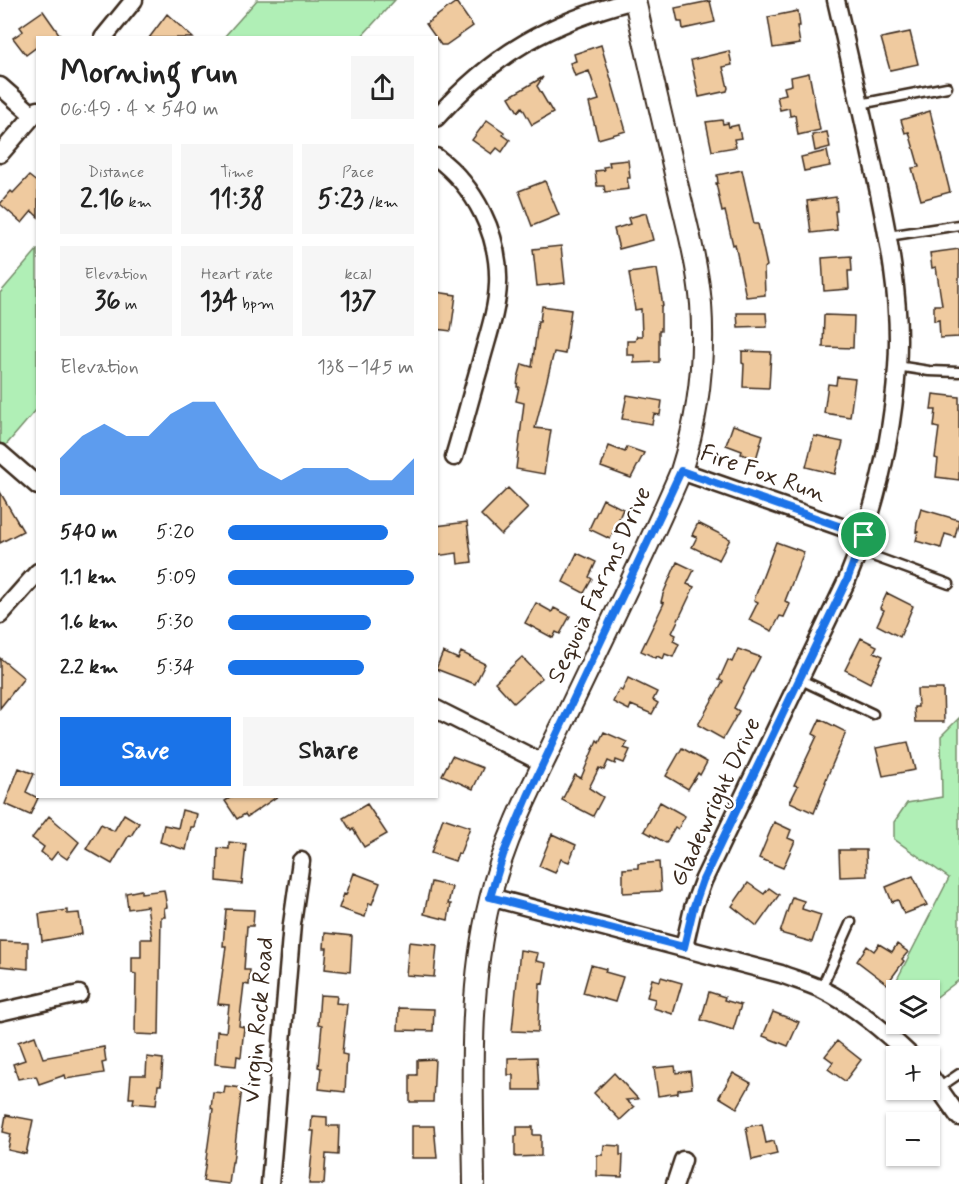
<!DOCTYPE html>
<meta charset="utf-8">
<style>
body{margin:0;font-family:Mynerve,sans-serif;background:#f6f6f6;color:#222;height:100vh;display:flex;flex-direction:column;font-size:22px;white-space:nowrap}
*{box-sizing:border-box;margin:0}
p{font-size:20px;color:#767676}
.icon{flex:none;width:33px;height:33px;fill:none;stroke:currentColor;stroke-width:2;stroke-linecap:round;stroke-linejoin:round}
.map{position:relative;flex:1;overflow:hidden}
.sheet{position:absolute;left:36px;top:36px;width:402px;height:762px;display:flex;flex-direction:column;background:#fff;border-radius:0px;box-shadow:0 2px 4px #0004}
.sheet>*{flex:none}
.tools{position:absolute;left:886px;top:980px;display:grid;gap:12px}
.tools a{display:grid;place-items:center;width:54px;height:54px;border-radius:0px;background:#fff;box-shadow:0 2px 4px #0004;font-size:30px}
.pin{position:absolute;display:grid;place-items:center;width:51px;height:51px;color:#fff;margin:-26px;border:3px solid #fff;border-radius:50%;box-shadow:0 2px 6px #0007}
.round{display:grid;place-items:center;flex:none;width:63px;height:63px;border-radius:0px;background:#f6f6f6}
.overview{display:flex;align-items:center;justify-content:space-between;height:102px;padding:0 24px}
h1{font-size:33px;font-weight:700;line-height:45px}
.figures{display:grid;grid-template-columns:repeat(3,1fr);gap:9px;height:102px;padding:6px 24px}
.figures div{display:grid;align-content:center;border-radius:0px;background:#f6f6f6;text-align:center}
.figures b{font-size:26px;font-weight:700}
.figures small{font-size:16px;font-weight:400}
.figures p{font-size:16px}
.chart{height:168px;padding:12px 24px}
.chart p{display:flex;justify-content:space-between}
.chart svg{width:100%;height:108px;margin-top:6px;fill:#1a73e8;opacity:.7}
.button{display:flex;gap:12px;margin-top:auto;padding:12px 24px}
.button a{flex:1;height:69px;border-radius:0px;background:#1a73e8;color:#fff;font-size:24px;font-weight:700;line-height:69px;text-align:center}
.button a+a{background:#f6f6f6;color:#222}
ul{padding:0 24px;list-style:none;font-size:20px}
li{display:grid;grid-template-columns:96px 72px 1fr;align-items:center;height:45px}
li i{height:15px;border-radius:8px;background:#1a73e8}
.map>svg:first-child{display:block}
.green{fill:#b0efb6;stroke:#768c6a;stroke-width:1.5}
.building{fill:#efca9f;stroke:#3b2a1e;stroke-width:1.5}
.lines{fill:none;stroke-linecap:round;stroke-linejoin:round}
.service-casing{stroke:#3b2a1e;stroke-width:13}
.minor-casing{stroke:#3b2a1e;stroke-width:21}
.tertiary-casing{stroke:#3b2a1e;stroke-width:24}
.service{stroke:#fff;stroke-width:8}
.minor{stroke:#fff;stroke-width:16}
.tertiary{stroke:#fff;stroke-width:20}
.route-casing{stroke:#fff;stroke-width:12}
.route{stroke:#1a73e8;stroke-width:8}
.labels{text-anchor:middle;dominant-baseline:central;stroke-width:5;stroke-linejoin:round;paint-order:stroke}
.street-label{font-size:24px;fill:#3b2a1e;stroke:#fff}
</style>
<div class="map">
<svg width="959" height="1184" viewBox="0 0 959 1184">
<rect width="100%" height="100%" fill="#fff"/>
<filter id="ink" filterUnits="userSpaceOnUse"><feTurbulence type="fractalNoise" baseFrequency=".0167" numOctaves="2"/><feDisplacementMap in="SourceGraphic" scale="12" xChannelSelector="R" yChannelSelector="G"/><feConvolveMatrix kernelMatrix="1 2 1 2 8 2 1 2 1" color-interpolation-filters="sRGB"/></filter>
<g filter="url(#ink)">
<path class="green" d="M 257,0 L 395,0 L 361,37 L 224,37 Z
M 37,250 L 37,409 L 0,452 L 0,293 Z
M 959,718 L 959,980 L 930,1002 L 930,990 L 897,990 L 897,1003 L 889,995 L 949,878 L 894,839 L 894,822 L 907,803 L 942,797 L 941,736 Z"/>
<path class="building" d="M 710,1 L 715,22 L 683,29 L 682,22 L 678,22 L 675,8 Z
M 456,2 L 473,26 L 446,45 L 441,45 L 426,24 Z
M 43,11 L 62,38 L 38,38 L 38,46 L 26,55 L 13,38 L 23,31 L 20,27 Z
M 798,11 L 800,26 L 797,26 L 800,44 L 773,48 L 768,17 Z
M 167,14 L 193,38 L 149,38 Z
M 910,32 L 918,64 L 890,70 L 881,38 Z
M 601,45 L 626,131 L 598,139 L 589,103 L 599,100 L 589,71 L 575,76 L 570,63 L 576,61 L 574,54 Z
M 729,51 L 732,65 L 723,67 L 728,88 L 727,91 L 699,97 L 691,60 Z
M 809,73 L 820,130 L 798,135 L 795,115 L 790,116 L 789,108 L 780,110 L 777,96 L 786,94 L 784,87 L 792,85 L 791,77 Z
M 543,77 L 537,86 L 553,113 L 532,125 L 522,107 L 518,112 L 509,97 Z
M 930,111 L 950,192 L 921,200 L 912,168 L 919,167 L 909,132 L 905,133 L 901,120 Z
M 487,120 L 504,132 L 503,135 L 510,140 L 502,152 L 497,148 L 492,154 L 472,140 Z
M 722,120 L 723,124 L 728,123 L 729,127 L 738,125 L 741,138 L 734,139 L 736,147 L 712,151 L 706,122 Z
M 827,132 L 830,147 L 815,151 L 812,135 Z
M 827,151 L 830,166 L 804,171 L 801,157 Z
M 628,160 L 630,178 L 627,178 L 629,189 L 605,192 L 604,186 L 597,186 L 595,171 L 604,170 L 603,167 L 610,166 L 609,162 Z
M 742,170 L 754,224 L 758,224 L 767,266 L 764,268 L 765,295 L 746,297 L 735,244 L 733,245 L 725,211 L 722,212 L 716,183 L 718,183 L 717,175 Z
M 29,176 L 38,183 L 38,217 L 32,211 L 22,223 L 0,204 L 11,191 L 13,193 Z
M 545,181 L 559,215 L 532,226 L 519,191 Z
M 836,197 L 837,211 L 835,211 L 837,230 L 811,233 L 807,201 Z
M 646,213 L 653,240 L 619,249 L 614,229 L 630,224 L 628,218 Z
M 561,246 L 565,283 L 537,286 L 533,249 Z
M 959,249 L 959,337 L 940,338 L 939,320 L 934,321 L 934,305 L 942,305 L 936,267 L 932,268 L 930,253 Z
M 851,256 L 852,271 L 848,271 L 849,289 L 824,291 L 822,258 Z
M 657,269 L 663,306 L 661,306 L 661,331 L 659,331 L 659,362 L 634,363 L 634,355 L 627,355 L 627,341 L 635,341 L 637,336 L 642,336 L 641,309 L 635,310 L 629,273 Z
M 436,292 L 456,295 L 451,331 L 436,329 Z
M 542,306 L 571,310 L 565,354 L 554,352 L 535,428 L 551,430 L 544,474 L 516,469 L 524,403 L 516,401 L 519,387 L 517,387 L 518,378 L 522,364 L 532,367 L 538,321 L 540,321 Z
M 737,313 L 766,313 L 767,326 L 738,327 Z
M 824,315 L 854,316 L 853,348 L 823,347 Z
M 742,351 L 771,352 L 769,388 L 743,387 L 744,364 L 742,363 Z
M 837,377 L 855,379 L 850,417 L 824,413 L 828,384 L 836,385 Z
M 933,394 L 959,397 L 959,480 L 936,477 L 938,459 L 935,458 L 939,428 L 934,427 L 936,410 L 931,410 Z
M 627,395 L 662,401 L 660,415 L 654,414 L 652,424 L 622,419 Z
M 733,425 L 763,435 L 756,459 L 741,454 L 742,451 L 726,445 Z
M 814,436 L 843,442 L 835,474 L 806,467 Z
M 609,446 L 625,452 L 627,447 L 644,453 L 631,478 L 601,467 Z
M 508,488 L 528,508 L 501,535 L 481,515 Z
M 0,492 L 23,531 L 0,543 Z
M 603,499 L 623,509 L 610,539 L 589,529 Z
M 921,509 L 959,520 L 955,537 L 945,534 L 941,548 L 916,541 L 918,532 L 916,532 L 917,523 Z
M 467,522 L 472,562 L 458,564 L 457,553 L 436,556 L 436,526 Z
M 698,523 L 730,539 L 719,560 L 692,547 L 697,537 L 692,535 Z
M 776,542 L 804,552 L 785,601 L 790,604 L 784,617 L 780,616 L 772,631 L 749,620 L 758,602 L 754,600 Z
M 577,553 L 596,562 L 589,577 L 592,579 L 584,593 L 563,582 Z
M 677,562 L 694,570 L 687,584 L 694,587 L 672,633 L 676,635 L 673,641 L 679,644 L 673,657 L 665,654 L 663,659 L 657,656 L 656,658 L 641,651 L 664,603 L 661,602 L 663,594 Z
M 887,593 L 913,606 L 900,637 L 877,625 L 884,610 L 880,608 Z
M 536,603 L 552,612 L 554,608 L 570,616 L 560,634 L 556,632 L 553,638 L 525,623 Z
M 861,638 L 877,646 L 874,652 L 883,656 L 870,683 L 845,670 Z
M 738,649 L 760,657 L 734,708 L 739,711 L 723,739 L 698,725 L 723,681 L 719,680 L 728,660 L 732,662 Z
M 443,652 L 458,659 L 461,652 L 485,664 L 475,684 L 436,669 Z
M 522,657 L 542,678 L 514,703 L 495,682 Z
M 0,658 L 24,678 L 0,708 Z
M 628,678 L 657,692 L 653,700 L 658,703 L 652,714 L 631,705 L 629,710 L 613,702 L 619,689 L 622,691 Z
M 917,689 L 943,689 L 944,722 L 915,722 L 914,707 L 918,707 Z
M 820,719 L 846,732 L 825,782 L 826,783 L 814,813 L 790,802 L 798,786 L 794,785 L 817,736 L 813,734 Z
M 604,732 L 627,742 L 624,748 L 630,750 L 624,763 L 616,760 L 615,764 L 608,761 L 604,770 L 599,768 L 589,788 L 603,797 L 593,816 L 562,800 L 575,775 L 581,778 L 597,740 L 599,742 Z
M 908,742 L 915,770 L 883,776 L 876,748 Z
M 682,748 L 707,762 L 700,775 L 698,773 L 688,789 L 666,776 Z
M 452,756 L 483,768 L 473,789 L 442,775 Z
M 19,768 L 34,774 L 26,792 L 38,798 L 30,815 L 5,804 Z
M 233,796 L 278,796 L 247,817 L 245,814 L 237,819 L 225,801 Z
M 660,802 L 685,816 L 678,829 L 675,827 L 666,843 L 644,831 Z
M 367,804 L 387,834 L 364,847 L 353,829 L 351,831 L 343,818 Z
M 182,810 L 197,814 L 194,827 L 191,827 L 186,850 L 160,842 L 164,825 L 178,828 Z
M 124,814 L 139,823 L 131,836 L 129,835 L 112,864 L 86,849 L 101,824 L 114,831 Z
M 49,816 L 79,842 L 67,859 L 57,852 L 51,860 L 41,852 L 44,847 L 32,838 Z
M 443,818 L 470,827 L 460,854 L 458,853 L 455,861 L 431,853 Z
M 774,822 L 791,830 L 788,838 L 795,841 L 783,868 L 759,858 Z
M 552,834 L 576,845 L 569,862 L 561,859 L 555,873 L 539,866 Z
M 229,842 L 246,844 L 242,884 L 217,881 L 218,848 L 229,849 Z
M 839,850 L 866,850 L 867,876 L 840,877 Z
M 659,862 L 661,891 L 623,893 L 623,869 L 638,868 L 638,864 Z
M 354,873 L 380,883 L 372,904 L 369,903 L 365,917 L 339,908 L 344,894 L 346,895 Z
M 913,876 L 927,905 L 904,914 L 898,900 L 892,902 L 886,887 Z
M 431,882 L 452,887 L 448,904 L 451,904 L 448,920 L 424,914 Z
M 748,883 L 764,894 L 769,888 L 779,895 L 757,926 L 732,906 Z
M 141,890 L 141,893 L 164,890 L 167,907 L 164,908 L 165,917 L 161,917 L 159,1035 L 135,1034 L 136,974 L 132,973 L 132,957 L 141,957 L 141,939 L 152,939 L 147,906 L 128,909 L 126,893 Z
M 792,897 L 804,901 L 802,909 L 821,915 L 812,942 L 780,933 Z
M 226,909 L 254,910 L 253,926 L 247,926 L 244,970 L 250,970 L 249,985 L 244,984 L 239,1026 L 244,1027 L 241,1057 L 237,1056 L 236,1066 L 215,1064 L 217,1031 L 226,1032 L 229,1005 L 218,1004 L 226,946 L 223,946 Z
M 67,910 L 67,914 L 79,913 L 82,934 L 42,941 L 39,914 Z
M 325,933 L 352,936 L 350,972 L 325,969 L 327,948 L 324,948 Z
M 0,941 L 28,942 L 28,969 L 0,966 Z
M 409,942 L 437,945 L 434,977 L 406,975 Z
M 879,944 L 892,952 L 897,944 L 908,952 L 902,959 L 904,961 L 887,984 L 857,961 L 867,946 L 874,951 Z
M 520,950 L 538,953 L 536,961 L 546,963 L 543,984 L 540,983 L 538,1032 L 512,1031 Z
M 591,965 L 606,969 L 605,972 L 623,977 L 615,1002 L 583,993 Z
M 661,977 L 682,983 L 673,1014 L 653,1008 L 655,999 L 647,997 L 652,979 L 660,981 Z
M 709,992 L 725,997 L 724,1000 L 741,1005 L 733,1030 L 701,1020 Z
M 320,995 L 337,996 L 336,1003 L 347,1004 L 342,1054 L 347,1055 L 345,1092 L 319,1089 L 321,1068 L 318,1067 L 322,1025 L 318,1024 Z
M 399,1008 L 434,1009 L 433,1031 L 398,1030 Z
M 773,1012 L 799,1022 L 788,1046 L 763,1036 Z
M 35,1036 L 43,1058 L 104,1047 L 106,1062 L 102,1063 L 104,1073 L 66,1079 L 65,1075 L 39,1084 L 36,1076 L 18,1079 L 13,1064 L 25,1060 L 18,1042 Z
M 837,1041 L 861,1060 L 845,1081 L 828,1069 L 833,1062 L 825,1056 Z
M 147,1057 L 163,1059 L 161,1085 L 158,1085 L 156,1105 L 133,1103 L 134,1098 L 129,1098 L 131,1075 L 146,1075 Z
M 537,1057 L 539,1090 L 513,1090 L 513,1075 L 508,1075 L 508,1058 Z
M 435,1059 L 433,1102 L 410,1102 L 410,1075 L 417,1075 L 417,1060 Z
M 675,1066 L 676,1073 L 690,1071 L 692,1088 L 678,1090 L 678,1093 L 658,1096 L 654,1068 Z
M 614,1073 L 638,1099 L 626,1100 L 634,1107 L 620,1120 L 594,1093 Z
M 733,1073 L 751,1083 L 737,1108 L 719,1097 Z
M 225,1086 L 242,1088 L 233,1162 L 232,1162 L 229,1184 L 203,1181 L 213,1109 L 211,1108 L 213,1092 L 224,1093 Z
M 6,1115 L 33,1120 L 26,1154 L 8,1150 L 11,1134 L 3,1132 Z
M 312,1116 L 327,1117 L 327,1126 L 339,1126 L 338,1155 L 326,1154 L 324,1184 L 309,1184 L 314,1131 L 311,1131 Z
M 762,1124 L 766,1143 L 774,1141 L 777,1154 L 752,1160 L 746,1127 Z
M 412,1126 L 434,1126 L 437,1158 L 412,1158 Z
M 517,1127 L 533,1127 L 533,1135 L 541,1135 L 541,1156 L 515,1157 L 515,1136 L 517,1136 Z
M 604,1145 L 620,1146 L 620,1155 L 623,1155 L 622,1177 L 597,1176 L 597,1155 L 603,1155 Z"/>
<g class="lines">
<g class="service-casing">
<path id="service" d="M 860,104 L 947,87
M 888,236 L 959,225
M 897,366 L 929,371 L 959,372
M 859,551 L 949,584
M 799,679 L 873,714
M 821,989 L 851,922
M 940,1087 L 959,1074"/>
</g>
<g class="minor-casing">
<path id="minor" d="M 103,38 L 134,0
M 0,86 L 33,115
M 436,118 C 494,53 550,22 634,0
M 0,154 L 38,110
M 436,157 C 475,186 500,235 498,284 C 497,312 487,338 480,365 C 471,396 463,427 454,457
M 0,453 L 38,486
M 681,471 L 864,535
M 0,615 L 38,572
M 436,709 L 543,763
M 490,897 L 781,974 C 794,979 808,983 821,989 C 854,1005 884,1031 911,1056
M 684,947 L 693,908 L 703,881 L 847,580 C 874,514 892,440 897,368 C 902,301 888,234 874,169 C 862,113 849,56 836,0
M 0,1012 L 79,994
M 930,1076 L 959,1117
M 270,1184 L 292,924 L 301,861
M 675,1184 L 683,1160"/>
</g>
<g class="tertiary-casing">
<path id="tertiary" d="M 474,1184 C 473,1088 467,993 490,899 C 504,839 534,782 561,727 C 601,642 644,558 681,471 C 698,418 705,361 701,304 C 697,257 683,211 673,165 C 660,110 647,55 635,0"/>
</g>
<use href="#service" class="service"/>
<use href="#minor" class="minor"/>
<use href="#tertiary" class="tertiary"/>
</g>
</g>
<g class="lines" filter="url(#ink)">
<g class="route-casing">
<path id="route" d="M 681,471 L 864,535 L 847,580 L 703,880 L 693,909 L 684,947 L 490,897 L 503,855 L 528,796 Z"/>
</g>
<use href="#route" class="route"/>
</g>
<g class="labels">
<g class="street-label">
<text transform="translate(763 474) rotate(19)">Fire Fox Run</text>
<text transform="translate(600 585) rotate(-65)">Sequoia Farms Drive</text>
<text transform="translate(716 802) rotate(-65)">Gladewright Drive</text>
<text transform="translate(259 1020) rotate(-85)">Virgin Rock Road</text>
</g>
</g>
</svg>
<div class="tools">
<a><svg class="icon" aria-label="layers" viewBox="0 0 24 24"><path d="M12 4l9 5-9 5-9-5zM3 14l9 5 9-5"/></svg></a>
<a>+</a>
<a>−</a>
</div>
<div class="pin" style="left:864px;top:535px;background:#1e9e55"><svg class="icon" aria-label="arrive" viewBox="0 0 24 24"><path d="M6 21V4h12l-3 4 3 4H6"/></svg></div>
<section class="sheet">
<div class="overview"><div><h1>Morning run</h1><p>06:49 · 4 × 540 m</p></div><a class="round"><svg class="icon" aria-label="share" viewBox="0 0 24 24"><path d="M12 15V3M7 8l5-5 5 5M5 13v7h14v-7"/></svg></a></div>
<div class="figures">
<div><p>Distance</p><b>2.16<small> km</small></b></div>
<div><p>Time</p><b>11:38</b></div>
<div><p>Pace</p><b>5:23<small> /km</small></b></div>
</div>
<div class="figures">
<div><p>Elevation</p><b>36<small> m</small></b></div>
<div><p>Heart rate</p><b>134<small> bpm</small></b></div>
<div><p>kcal</p><b>137</b></div>
</div>
<div class="chart"><p><span>Elevation</span>138–145 m</p>
<svg viewBox="0 0 160 44" preserveAspectRatio="none"><path d="M0 44V29L10 20L20 15L30 20L40 20L50 11L60 6L70 6L80 20L90 33L100 38L110 33L120 33L130 33L140 38L150 38L160 29V44z"/></svg>
</div>
<ul>
<li><b>540 m</b>5:20<i style="width:86%"></i></li>
<li><b>1.1 km</b>5:09<i style="width:100%"></i></li>
<li><b>1.6 km</b>5:30<i style="width:77%"></i></li>
<li><b>2.2 km</b>5:34<i style="width:73%"></i></li>
</ul>
<div class="button"><a>Save</a><a>Share</a></div>
</section>
</div>
